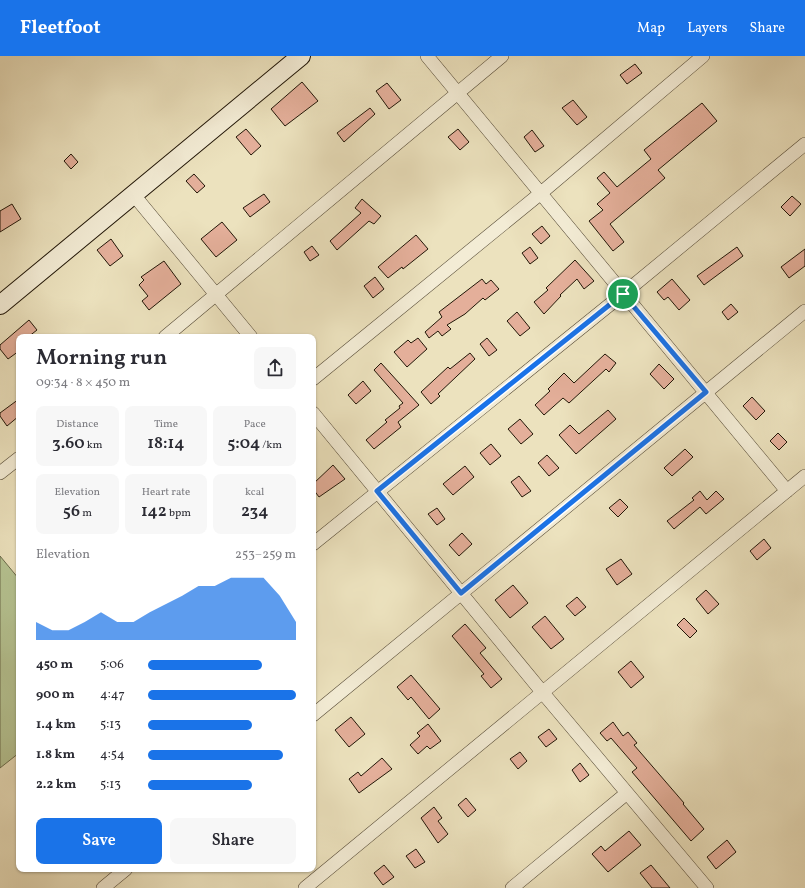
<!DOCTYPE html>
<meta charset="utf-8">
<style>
body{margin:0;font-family:Vollkorn,serif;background:#f7f7f7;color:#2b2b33;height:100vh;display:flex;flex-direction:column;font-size:15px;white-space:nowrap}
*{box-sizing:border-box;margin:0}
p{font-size:13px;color:#7c7c81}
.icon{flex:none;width:22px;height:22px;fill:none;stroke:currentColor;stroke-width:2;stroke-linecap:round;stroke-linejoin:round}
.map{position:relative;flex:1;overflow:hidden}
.sheet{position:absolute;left:16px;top:278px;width:300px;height:538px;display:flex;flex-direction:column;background:#fff;border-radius:8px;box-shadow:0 1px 3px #0004}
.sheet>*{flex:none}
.pin{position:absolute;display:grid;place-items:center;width:34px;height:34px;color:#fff;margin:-17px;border:2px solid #fff;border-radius:50%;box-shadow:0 1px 4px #0007}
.round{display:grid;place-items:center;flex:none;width:42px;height:42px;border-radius:8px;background:#f7f7f7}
.summary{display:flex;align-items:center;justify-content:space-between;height:68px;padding:0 20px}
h1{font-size:22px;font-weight:600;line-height:30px}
.metrics{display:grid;grid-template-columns:repeat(3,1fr);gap:6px;height:68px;padding:4px 20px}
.metrics div{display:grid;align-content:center;border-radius:8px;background:#f7f7f7;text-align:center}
.metrics b{font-size:17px;font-weight:600}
.metrics small{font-size:11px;font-weight:400}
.metrics p{font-size:11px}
.chart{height:112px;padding:8px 20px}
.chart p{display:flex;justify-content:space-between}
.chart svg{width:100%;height:72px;margin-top:4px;fill:#1a73e8;opacity:.7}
.button{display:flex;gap:8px;margin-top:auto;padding:8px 20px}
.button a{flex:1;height:46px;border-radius:8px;background:#1a73e8;color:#fff;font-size:16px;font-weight:600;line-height:46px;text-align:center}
.button a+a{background:#f7f7f7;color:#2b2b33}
ul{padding:0 20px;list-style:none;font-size:13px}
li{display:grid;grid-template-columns:64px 48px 1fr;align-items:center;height:30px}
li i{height:10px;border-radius:5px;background:#1a73e8}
header{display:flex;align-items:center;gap:24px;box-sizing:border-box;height:56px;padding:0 20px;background:#1a73e8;color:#fff}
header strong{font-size:19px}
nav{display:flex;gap:22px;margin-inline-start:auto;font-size:14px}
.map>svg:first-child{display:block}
.green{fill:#b6c493;stroke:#6c6d4d}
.building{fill:#e4af9a;stroke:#211607}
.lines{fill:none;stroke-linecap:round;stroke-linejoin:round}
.street-casing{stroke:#544935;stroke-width:14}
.secondary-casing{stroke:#211607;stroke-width:20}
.street{stroke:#f3ecd5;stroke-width:13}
.secondary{stroke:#f3ecd5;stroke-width:18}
.route-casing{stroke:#fff;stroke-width:8}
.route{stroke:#1a73e8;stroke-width:5}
</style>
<header>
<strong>Fleetfoot</strong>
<nav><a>Map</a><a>Layers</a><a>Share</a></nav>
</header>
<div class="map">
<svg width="805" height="832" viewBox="0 0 805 832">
<rect width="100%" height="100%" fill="#ece2be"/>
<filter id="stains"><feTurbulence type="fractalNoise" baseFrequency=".005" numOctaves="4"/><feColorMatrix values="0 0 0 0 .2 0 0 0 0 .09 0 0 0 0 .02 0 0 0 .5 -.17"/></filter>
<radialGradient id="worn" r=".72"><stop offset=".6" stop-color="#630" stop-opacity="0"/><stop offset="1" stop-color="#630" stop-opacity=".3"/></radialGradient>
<path class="green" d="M 0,500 L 19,523 L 19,697 L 0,712 Z"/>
<path class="building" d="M 635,8 L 642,17 L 627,28 L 620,19 Z
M 302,26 L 318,45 L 285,70 L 271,53 Z
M 387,27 L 401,44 L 389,53 L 376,35 Z
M 573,44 L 587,61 L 577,69 L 562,52 Z
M 702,47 L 717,65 L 658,114 L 665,122 L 610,168 L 624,186 L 613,195 L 589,165 L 603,154 L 597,148 L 610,137 L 597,122 L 604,116 L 617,131 L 651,103 L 644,94 Z
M 370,52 L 375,58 L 344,86 L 337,77 Z
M 246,73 L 261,90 L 251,99 L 236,81 Z
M 458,73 L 469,86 L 460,94 L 448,81 Z
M 532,74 L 544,90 L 535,96 L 524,81 Z
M 71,98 L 78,106 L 71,113 L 64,105 Z
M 194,118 L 205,130 L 197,137 L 186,125 Z
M 264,138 L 270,146 L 250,161 L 243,152 Z
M 792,140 L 801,148 L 790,160 L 781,151 Z
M 362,143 L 381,160 L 374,168 L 369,165 L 337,194 L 330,185 L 361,157 L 355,152 Z
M 12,148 L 21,163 L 0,176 L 0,155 Z
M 222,166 L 237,184 L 216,201 L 201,183 Z
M 542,170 L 550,180 L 541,188 L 532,178 Z
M 416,179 L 428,193 L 403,213 L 402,211 L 388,222 L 378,211 Z
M 111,183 L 123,200 L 110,210 L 97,194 Z
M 312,190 L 319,199 L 310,205 L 304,196 Z
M 530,191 L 538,202 L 530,208 L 522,197 Z
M 737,191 L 743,200 L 704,229 L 697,220 Z
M 805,193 L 805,210 L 789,222 L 781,211 Z
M 575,204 L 594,225 L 584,233 L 577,223 L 560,239 L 561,240 L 544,258 L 534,246 L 548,234 L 546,232 Z
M 164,205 L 181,228 L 149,254 L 142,245 L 148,240 L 139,229 L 144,224 L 141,221 Z
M 375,221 L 384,233 L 373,242 L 364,230 Z
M 482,223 L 486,228 L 491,224 L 499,233 L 485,244 L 483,242 L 465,258 L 447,269 L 451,273 L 442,280 L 438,275 L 429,282 L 425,276 L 442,261 L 439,256 Z
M 672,223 L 690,244 L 679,254 L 668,241 L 664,244 L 657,236 Z
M 731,248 L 738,256 L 728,264 L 722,256 Z
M 517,256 L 530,272 L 520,280 L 507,265 Z
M 29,264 L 37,274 L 28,281 L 19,281 L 19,295 L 8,303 L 0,293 L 0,289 Z
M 418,282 L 427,293 L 407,311 L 394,296 L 408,284 L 411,287 Z
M 487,282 L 497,294 L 489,300 L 480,288 Z
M 470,297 L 475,303 L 438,338 L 440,340 L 431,348 L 421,336 L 448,311 L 450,313 Z
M 605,298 L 616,307 L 609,316 L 606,313 L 569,347 L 563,342 L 544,359 L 535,349 L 550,335 L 548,333 L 564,317 L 574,327 Z
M 381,307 L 419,349 L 398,366 L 401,371 L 374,393 L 366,384 L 387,366 L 385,364 L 400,352 L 399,350 L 403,347 L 374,314 Z
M 659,308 L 674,323 L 664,333 L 650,318 Z
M 363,325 L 371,335 L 356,348 L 348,339 Z
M 752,341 L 765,355 L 756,364 L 743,350 Z
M 19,343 L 19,360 L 7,370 L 0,360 L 0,357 Z
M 608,354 L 616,363 L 576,398 L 559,379 L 570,369 L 579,378 Z
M 520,363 L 533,378 L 521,388 L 508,373 Z
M 778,377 L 787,386 L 779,394 L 770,385 Z
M 491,388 L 501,400 L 490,409 L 480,397 Z
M 685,393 L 693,401 L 672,420 L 664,412 Z
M 547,399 L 559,412 L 549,420 L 538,407 Z
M 333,409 L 345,423 L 319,441 L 313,433 L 313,428 Z
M 465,410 L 474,421 L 453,439 L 443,428 Z
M 519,420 L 531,435 L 522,441 L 511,426 Z
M 700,435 L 707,444 L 716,435 L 724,443 L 706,458 L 700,451 L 674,473 L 667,465 L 694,444 L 692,442 Z
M 620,443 L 628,451 L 618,461 L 609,452 Z
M 437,452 L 445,463 L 437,469 L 428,458 Z
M 462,477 L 472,488 L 459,500 L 449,489 Z
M 764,483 L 771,492 L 757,504 L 750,495 Z
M 621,503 L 632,518 L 617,529 L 606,513 Z
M 513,529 L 528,547 L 510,562 L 495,544 Z
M 706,534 L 719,548 L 708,558 L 696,543 Z
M 577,541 L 586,551 L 575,560 L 566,550 Z
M 545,560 L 564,583 L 551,593 L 532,571 Z
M 684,562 L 697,575 L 690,582 L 677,569 Z
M 465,568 L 486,592 L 480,597 L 502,623 L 491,632 L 481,620 L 484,618 L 452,580 Z
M 631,605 L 644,621 L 631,632 L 618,616 Z
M 411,619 L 440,653 L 429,663 L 411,641 L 408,644 L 397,631 Z
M 351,661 L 365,678 L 349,691 L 335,674 Z
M 613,666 L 623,680 L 628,676 L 637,687 L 634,689 L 684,747 L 683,748 L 704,773 L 691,785 L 632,716 L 637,712 L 611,682 L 607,685 L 600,677 Z
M 428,668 L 441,685 L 430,693 L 427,690 L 418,698 L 410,689 L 420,680 L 417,677 Z
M 549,673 L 557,683 L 546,691 L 538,681 Z
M 520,696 L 527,705 L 518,713 L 510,703 Z
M 382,702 L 392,713 L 359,737 L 349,723 L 358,716 L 361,720 Z
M 580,707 L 589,719 L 580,726 L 572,714 Z
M 466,742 L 476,754 L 468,761 L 458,749 Z
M 434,751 L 442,762 L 438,765 L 448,778 L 438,787 L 421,762 Z
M 629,775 L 641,789 L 608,816 L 592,798 L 601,790 L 605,795 Z
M 727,784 L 736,796 L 716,813 L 707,801 Z
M 416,793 L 425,806 L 415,812 L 406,800 Z
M 384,809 L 394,821 L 383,829 L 374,817 Z
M 651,809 L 670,832 L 652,832 L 640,817 Z"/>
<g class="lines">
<g class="street-casing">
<path id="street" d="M 427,0 L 787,435
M 133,138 L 251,281
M 165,281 L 502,0
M 313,323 L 541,137 L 703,0
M 313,357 L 543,637 L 707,832
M 0,417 L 19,402
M 313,488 L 623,238 L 805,88
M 313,659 L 805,255
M 103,832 L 126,813
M 305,832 L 805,420
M 512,832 L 627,737"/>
</g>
<g class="secondary-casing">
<path id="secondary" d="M 0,249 L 301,0"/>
</g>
<use href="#street" class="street"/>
<use href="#secondary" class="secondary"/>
</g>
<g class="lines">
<g class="route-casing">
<path id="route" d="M 623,238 L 706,336 L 461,537 L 377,435 Z"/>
</g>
<use href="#route" class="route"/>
</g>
<rect width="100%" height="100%" filter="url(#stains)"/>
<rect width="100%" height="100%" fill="url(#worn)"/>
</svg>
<div class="pin" style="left:623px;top:238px;background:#1e9e55"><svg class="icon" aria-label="arrive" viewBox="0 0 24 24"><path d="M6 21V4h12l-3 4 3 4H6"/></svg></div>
<section class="sheet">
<div class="summary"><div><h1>Morning run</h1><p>09:34 · 8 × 450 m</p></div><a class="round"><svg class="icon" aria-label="share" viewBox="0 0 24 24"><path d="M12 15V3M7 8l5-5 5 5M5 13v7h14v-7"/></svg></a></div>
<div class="metrics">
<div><p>Distance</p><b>3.60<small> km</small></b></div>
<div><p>Time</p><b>18:14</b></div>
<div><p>Pace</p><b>5:04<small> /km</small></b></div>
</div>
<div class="metrics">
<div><p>Elevation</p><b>56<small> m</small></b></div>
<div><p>Heart rate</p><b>142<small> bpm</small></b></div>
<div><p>kcal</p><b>234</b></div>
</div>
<div class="chart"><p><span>Elevation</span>253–259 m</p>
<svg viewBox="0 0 160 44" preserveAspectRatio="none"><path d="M0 44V33L10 38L20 38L30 33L40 27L50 33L60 33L70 27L80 22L90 17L100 11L110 11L120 6L130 6L140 6L150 17L160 33V44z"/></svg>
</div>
<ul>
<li><b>450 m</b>5:06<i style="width:77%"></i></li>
<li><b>900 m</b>4:47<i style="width:100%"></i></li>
<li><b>1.4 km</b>5:13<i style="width:70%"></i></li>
<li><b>1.8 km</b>4:54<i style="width:91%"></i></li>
<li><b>2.2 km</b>5:13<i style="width:70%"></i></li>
</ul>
<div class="button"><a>Save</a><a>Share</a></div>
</section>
</div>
